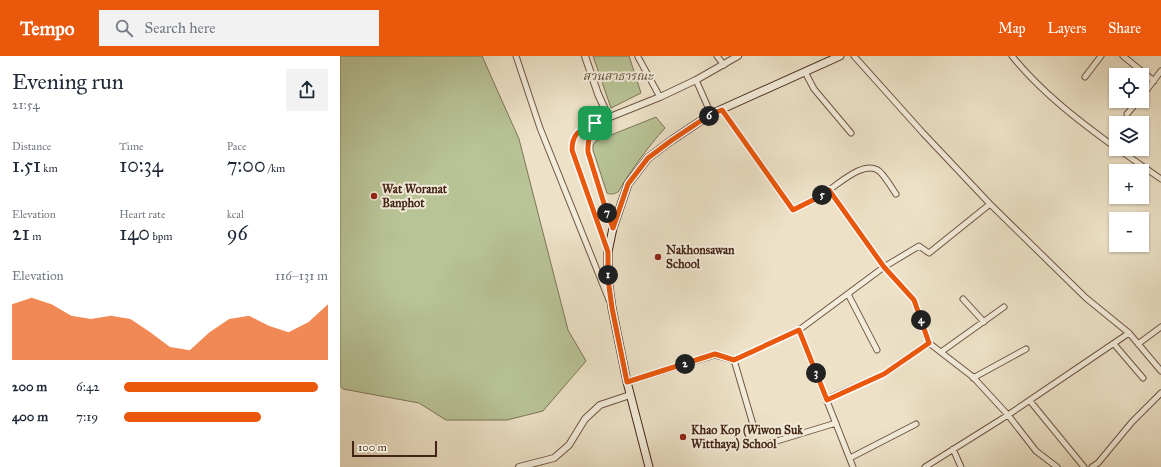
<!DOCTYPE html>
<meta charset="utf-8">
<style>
body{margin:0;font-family:"IM FELL Great Primer","Noto Serif Thai",serif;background:#f2f2f3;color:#1f2937;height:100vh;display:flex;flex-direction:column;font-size:15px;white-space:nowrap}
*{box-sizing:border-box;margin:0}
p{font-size:13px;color:#747a83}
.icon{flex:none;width:22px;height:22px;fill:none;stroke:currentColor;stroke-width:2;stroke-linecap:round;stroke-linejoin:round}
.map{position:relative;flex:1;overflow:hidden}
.details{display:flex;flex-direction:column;background:#fff;width:340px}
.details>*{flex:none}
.controls{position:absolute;left:769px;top:12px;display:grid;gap:8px}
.controls a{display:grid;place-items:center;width:40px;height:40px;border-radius:0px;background:#fff;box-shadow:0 1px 3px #0004;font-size:20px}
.scale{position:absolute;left:12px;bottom:10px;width:85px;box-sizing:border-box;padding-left:4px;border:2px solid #442515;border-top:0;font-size:11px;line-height:14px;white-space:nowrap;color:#442515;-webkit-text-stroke:3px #f3ecdb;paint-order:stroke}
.pin{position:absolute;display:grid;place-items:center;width:34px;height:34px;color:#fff;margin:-17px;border-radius:8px;box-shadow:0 2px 6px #0006}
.km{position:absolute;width:20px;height:20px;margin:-10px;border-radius:50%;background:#222;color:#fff;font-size:11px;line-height:20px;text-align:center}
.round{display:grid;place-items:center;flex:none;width:42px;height:42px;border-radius:0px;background:#f2f2f3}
.overview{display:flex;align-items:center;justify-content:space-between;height:68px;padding:0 12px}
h1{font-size:22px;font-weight:600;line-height:30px}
.metrics{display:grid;grid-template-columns:repeat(3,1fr);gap:6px;height:68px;padding:4px 12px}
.metrics div{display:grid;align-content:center}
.metrics b{font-size:20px;font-weight:600}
.metrics small{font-size:11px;font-weight:400}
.metrics p{font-size:11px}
.chart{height:112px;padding:8px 12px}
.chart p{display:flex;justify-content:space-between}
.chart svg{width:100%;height:72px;margin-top:4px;fill:#ea580c;opacity:.7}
ul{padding:0 12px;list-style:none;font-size:13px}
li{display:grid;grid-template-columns:64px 48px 1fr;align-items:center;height:30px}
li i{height:10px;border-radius:5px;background:#ea580c}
header{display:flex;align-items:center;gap:24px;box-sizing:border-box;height:56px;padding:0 20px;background:#ea580c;color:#fff}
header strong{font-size:19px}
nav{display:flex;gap:22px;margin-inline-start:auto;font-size:14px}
.search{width:280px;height:36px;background:#f2f2f3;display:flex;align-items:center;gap:10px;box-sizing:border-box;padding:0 14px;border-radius:0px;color:#747a83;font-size:15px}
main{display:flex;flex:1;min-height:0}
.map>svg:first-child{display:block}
.green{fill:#b8c396;stroke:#7e7456}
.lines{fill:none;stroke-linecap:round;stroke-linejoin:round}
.minor-casing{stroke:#6e5442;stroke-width:7}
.tertiary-casing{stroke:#6e5442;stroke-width:8}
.secondary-casing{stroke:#442515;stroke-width:9}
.minor{stroke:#f3ecdb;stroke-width:5}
.tertiary{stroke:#f3ecdb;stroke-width:6}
.secondary{stroke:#f3ecdb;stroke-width:7}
.route-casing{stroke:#fff;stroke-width:8}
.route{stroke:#ea580c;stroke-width:5}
.poi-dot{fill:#8f2418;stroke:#f3ecdb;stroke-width:1.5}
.labels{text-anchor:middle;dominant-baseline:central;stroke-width:4;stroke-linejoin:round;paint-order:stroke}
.park-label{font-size:12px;font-style:italic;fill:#614c35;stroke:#f3ecdb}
.poi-label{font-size:12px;font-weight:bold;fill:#442515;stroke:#f3ecdb;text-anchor:start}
</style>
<header>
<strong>Tempo</strong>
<div class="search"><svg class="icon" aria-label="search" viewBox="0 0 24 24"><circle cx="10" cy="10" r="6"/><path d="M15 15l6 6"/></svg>Search here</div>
<nav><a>Map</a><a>Layers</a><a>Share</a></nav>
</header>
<main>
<section class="details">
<div class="overview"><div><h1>Evening run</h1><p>21:54</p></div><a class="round"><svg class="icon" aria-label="share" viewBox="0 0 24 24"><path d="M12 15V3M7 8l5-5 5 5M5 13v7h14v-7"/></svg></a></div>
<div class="metrics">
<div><p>Distance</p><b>1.51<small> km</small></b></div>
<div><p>Time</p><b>10:34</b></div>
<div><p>Pace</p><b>7:00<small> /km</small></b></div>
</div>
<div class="metrics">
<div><p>Elevation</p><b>21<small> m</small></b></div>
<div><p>Heart rate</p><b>140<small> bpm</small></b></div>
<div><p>kcal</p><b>96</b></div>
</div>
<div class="chart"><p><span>Elevation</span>116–131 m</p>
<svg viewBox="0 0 160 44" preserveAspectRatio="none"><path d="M0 44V10L10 6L20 10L30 17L40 19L50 17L60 19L70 27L80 36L90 38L100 27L110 19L120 17L130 23L140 27L150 21L160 10V44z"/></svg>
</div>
<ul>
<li><b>200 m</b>6:42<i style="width:95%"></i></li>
<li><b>400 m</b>7:19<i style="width:67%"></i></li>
</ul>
</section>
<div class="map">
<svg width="821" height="411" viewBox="0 0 821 411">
<rect width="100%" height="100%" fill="#ede2c8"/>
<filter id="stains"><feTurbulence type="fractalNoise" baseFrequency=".005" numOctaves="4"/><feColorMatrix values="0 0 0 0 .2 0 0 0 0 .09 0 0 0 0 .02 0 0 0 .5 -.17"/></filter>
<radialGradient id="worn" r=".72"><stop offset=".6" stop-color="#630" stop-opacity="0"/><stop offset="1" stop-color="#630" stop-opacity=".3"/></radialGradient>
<path class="green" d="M 0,0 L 142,0 L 179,83 L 228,274 L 246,305 L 203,355 L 167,364 L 106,364 L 79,347 L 3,333 L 0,330 Z
M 253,0 L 289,0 L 301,37 L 271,52 Z
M 316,61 L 325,72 C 307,92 292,113 278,136 C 274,138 271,139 267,137 L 253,94 L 253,89 L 256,85 Z"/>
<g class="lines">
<g class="minor-casing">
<path id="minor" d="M 176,0 L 200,72 L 269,244
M 377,0 L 384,9
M 514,0 L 583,77 L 650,148 L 746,242 L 789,277 L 821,315
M 672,0 C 701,36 739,65 776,92
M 783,0 L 814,25
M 298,1 L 320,41
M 465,16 L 474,33 L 511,77
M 745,21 L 761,0
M 356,24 L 371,58
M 802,40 L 821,15
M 382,54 L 453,154 L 477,142 L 489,134 L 544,211 L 574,244 L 589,287 L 633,321 L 668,359 L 696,395 L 717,411
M 787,58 L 798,45
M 255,67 C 241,74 232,76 232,94 L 268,195
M 255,67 C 251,77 247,85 248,96 L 266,154 L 273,172
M 778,93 L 821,123
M 489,134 C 501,126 525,104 539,115 C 544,119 552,132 556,138
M 508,238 L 537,294
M 623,243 L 644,266
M 459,274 L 513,411
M 774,288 L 803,322
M 798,288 L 821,271
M 601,296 L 664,251
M 394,304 L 414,372
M 633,322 L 686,293
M 287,326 L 375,299 L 394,304 L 459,274 L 544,211 L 579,190 L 589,197 L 650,148
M 487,343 L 544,318 L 589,287
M 690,345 L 744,411
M 427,388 L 496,367
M 613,393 L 621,411
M 510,402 L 576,368
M 585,411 L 668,359 L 789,277
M 752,411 L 758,407 L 792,366 L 821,337"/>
</g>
<g class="tertiary-casing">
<path id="tertiary" d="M 245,0 L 258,38 L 269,62
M 255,67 L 320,41 L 356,24 L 398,0
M 179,411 L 214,402 L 229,389 L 245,363 L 260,349 L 290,339"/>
</g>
<g class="secondary-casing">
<path id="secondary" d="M 309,411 L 287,326 L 272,252 L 268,223 L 268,196 L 273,172 L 288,128 L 308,102 L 332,84 L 371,58 L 500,0"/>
</g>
<use href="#minor" class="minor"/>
<use href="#tertiary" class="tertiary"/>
<use href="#secondary" class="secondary"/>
</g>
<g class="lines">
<g class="route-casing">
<path id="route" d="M 382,54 L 453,154 L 477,142 L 489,134 L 544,211 L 574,244 L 589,287 L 544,318 L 487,344 L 459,274 L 394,304 L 375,298 L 287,326 L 272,252 L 268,223 L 268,196 L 232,94 C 232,76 241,74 255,67 C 251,77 247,85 248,96 L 266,154 L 273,172 L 288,128 L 308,102 L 332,84 L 371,58 Z"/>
</g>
<use href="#route" class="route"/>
</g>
<g class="poi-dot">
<circle cx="34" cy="140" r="4"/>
<circle cx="318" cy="201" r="4"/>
<circle cx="343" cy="381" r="4"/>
</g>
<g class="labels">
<g class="park-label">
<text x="278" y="20">สวนสาธารณะ</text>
</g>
<g class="poi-label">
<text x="42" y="133">Wat Woranat<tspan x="42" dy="14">Banphot</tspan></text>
<text x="326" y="194">Nakhonsawan<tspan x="326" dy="14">School</tspan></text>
<text x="351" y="374">Khao Kop (Wiwon Suk<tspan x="351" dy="14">Witthaya) School</tspan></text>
</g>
</g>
<rect width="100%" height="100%" filter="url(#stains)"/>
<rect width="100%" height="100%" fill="url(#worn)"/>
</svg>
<div class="controls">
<a><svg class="icon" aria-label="locate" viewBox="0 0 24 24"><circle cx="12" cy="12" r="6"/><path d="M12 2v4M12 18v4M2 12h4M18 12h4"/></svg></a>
<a><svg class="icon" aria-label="layers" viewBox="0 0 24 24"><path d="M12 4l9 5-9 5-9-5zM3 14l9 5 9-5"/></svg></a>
<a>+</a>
<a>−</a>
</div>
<div class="scale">100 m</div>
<div class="pin" style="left:255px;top:67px;background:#1e9e55"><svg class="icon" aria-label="arrive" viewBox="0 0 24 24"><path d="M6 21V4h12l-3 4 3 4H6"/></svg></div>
<b class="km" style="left:268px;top:219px">1</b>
<b class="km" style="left:345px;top:308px">2</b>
<b class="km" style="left:476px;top:317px">3</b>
<b class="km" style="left:581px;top:264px">4</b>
<b class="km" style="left:482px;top:139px">5</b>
<b class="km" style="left:369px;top:60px">6</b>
<b class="km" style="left:267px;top:157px">7</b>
</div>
</main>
